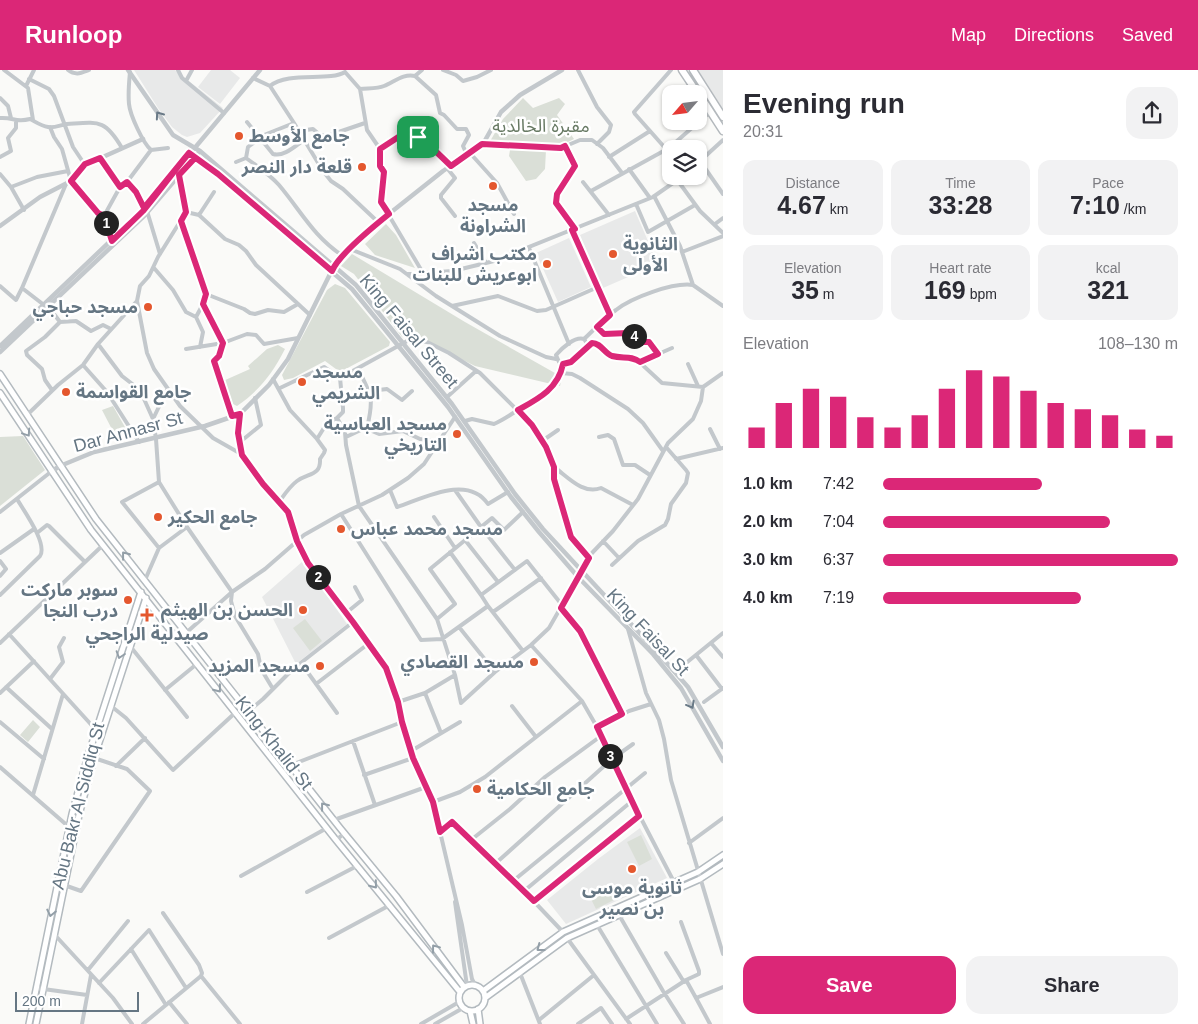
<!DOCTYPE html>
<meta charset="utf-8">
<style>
body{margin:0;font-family:Arial,"Noto Sans Arabic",sans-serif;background:#f2f2f3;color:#2b2b33;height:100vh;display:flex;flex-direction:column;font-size:19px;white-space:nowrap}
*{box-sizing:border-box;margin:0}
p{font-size:16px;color:#7c7c81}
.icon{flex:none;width:28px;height:28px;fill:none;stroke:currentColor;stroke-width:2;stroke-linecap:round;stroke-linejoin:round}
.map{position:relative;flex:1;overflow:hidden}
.sheet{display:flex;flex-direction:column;background:#fff;width:475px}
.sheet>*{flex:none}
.needle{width:32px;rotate:242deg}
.tools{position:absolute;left:662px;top:15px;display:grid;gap:10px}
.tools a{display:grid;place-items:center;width:45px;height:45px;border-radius:10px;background:#fff;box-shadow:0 1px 4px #0004;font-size:25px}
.scale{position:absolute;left:15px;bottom:12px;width:124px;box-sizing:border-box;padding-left:5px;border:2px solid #657683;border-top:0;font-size:14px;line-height:18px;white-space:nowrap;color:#657683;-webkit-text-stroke:4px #fff;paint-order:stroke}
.pin{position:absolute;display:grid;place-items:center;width:42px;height:42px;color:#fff;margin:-21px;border-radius:10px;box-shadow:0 2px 8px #0006}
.km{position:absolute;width:25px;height:25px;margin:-12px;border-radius:50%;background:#222;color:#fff;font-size:14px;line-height:25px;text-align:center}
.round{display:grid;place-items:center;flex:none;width:52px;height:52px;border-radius:15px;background:#f2f2f3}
.headline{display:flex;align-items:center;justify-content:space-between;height:85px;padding:0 20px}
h1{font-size:28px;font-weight:800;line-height:38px}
.figures{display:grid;grid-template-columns:repeat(3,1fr);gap:8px;height:85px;padding:5px 20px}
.figures div{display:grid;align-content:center;border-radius:12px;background:#f2f2f3;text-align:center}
.figures b{font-size:25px;font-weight:800}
.figures small{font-size:14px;font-weight:400}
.figures p{font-size:14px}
.chart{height:140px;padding:10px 20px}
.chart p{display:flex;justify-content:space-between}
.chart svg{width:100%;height:90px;margin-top:5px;stroke:#db2777;stroke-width:6}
.cta{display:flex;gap:10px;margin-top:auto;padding:10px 20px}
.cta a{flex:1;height:58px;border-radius:15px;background:#db2777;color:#fff;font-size:20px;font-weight:800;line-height:58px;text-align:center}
.cta a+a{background:#f2f2f3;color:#2b2b33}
ul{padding:0 20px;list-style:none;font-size:16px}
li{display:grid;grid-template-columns:80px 60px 1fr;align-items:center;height:38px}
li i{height:12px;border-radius:6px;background:#db2777}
header{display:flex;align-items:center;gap:30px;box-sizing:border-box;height:70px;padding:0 25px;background:#db2777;color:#fff}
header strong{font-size:24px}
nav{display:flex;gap:28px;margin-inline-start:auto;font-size:18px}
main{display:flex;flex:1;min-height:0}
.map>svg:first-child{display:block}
.built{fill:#e8e9e9}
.green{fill:#dadfd7}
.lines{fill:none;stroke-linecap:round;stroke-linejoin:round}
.secondary-casing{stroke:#b3babf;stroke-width:8}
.trunk-casing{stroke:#b4b9bd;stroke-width:9}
.minor{stroke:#c3c8cc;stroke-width:4}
.tertiary{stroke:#c3c8cc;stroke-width:4.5}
.secondary{stroke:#fff;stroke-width:5}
.trunk{stroke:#fff;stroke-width:6}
.oneway{stroke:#6a7a87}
.oneway2{stroke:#939fa8}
.route-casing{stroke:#fff;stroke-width:10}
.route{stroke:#db2777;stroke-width:6}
.poi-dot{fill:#e4572e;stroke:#fff;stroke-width:2}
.labels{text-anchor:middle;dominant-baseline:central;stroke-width:5;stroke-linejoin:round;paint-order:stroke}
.park-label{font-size:18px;fill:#687a64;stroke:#fff}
.poi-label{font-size:18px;font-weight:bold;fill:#657683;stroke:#fff;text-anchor:end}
.street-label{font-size:18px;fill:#657683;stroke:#fff}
</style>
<header>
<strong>Runloop</strong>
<nav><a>Map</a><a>Directions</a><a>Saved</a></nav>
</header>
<main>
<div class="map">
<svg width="723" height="954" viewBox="0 0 723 954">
<rect width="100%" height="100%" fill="#fafaf8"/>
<path class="built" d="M 134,0 L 175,0 L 223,38 L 200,63 L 187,67 L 182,65 L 172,57 L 158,38 Z
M 211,0 L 230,0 L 240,8 L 220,34 L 198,17 Z
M 698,0 L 723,0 L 723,39 Z
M 635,141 L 658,194 L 603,218 L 580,165 Z
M 569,168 L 591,217 L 558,232 L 536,183 Z
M 303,491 L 347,554 L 296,594 L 262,527 Z
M 640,758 L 667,808 L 566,854 L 547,830 L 598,789 Z"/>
<path class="green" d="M 523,28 L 533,38 L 559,28 L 565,34 L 557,45 L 574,69 L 560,76 L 489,73 L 503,49 Z
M 510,80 L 546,80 L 545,99 L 536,109 L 526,111 L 509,86 Z
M 386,154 L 396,165 L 415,198 L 375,185 L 365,174 Z
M 352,184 L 465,252 L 562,307 L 560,316 L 475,296 L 427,272 L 402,267 L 354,204 L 341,196 Z
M 335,214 L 345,218 L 390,272 L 389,276 L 340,302 L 325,291 L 293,308 L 284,310 L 282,305 L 327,220 Z
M 278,275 L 285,279 C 272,304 260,320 237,336 L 233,334 L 223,311 L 250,299 L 248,296 L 267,279 Z
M 113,336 L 130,366 L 118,371 L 102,340 Z
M 23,366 L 45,400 L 0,436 L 0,367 Z
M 305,549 L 322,571 L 310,581 L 293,558 Z
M 33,650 L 40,657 L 28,672 L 20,665 Z
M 641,765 L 652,789 L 639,796 L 627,772 Z
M 609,820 L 614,830 L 596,839 L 591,829 Z"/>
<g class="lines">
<g class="secondary-casing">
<path id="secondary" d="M 0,304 L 96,449 L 340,758 L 396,826 L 464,917
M 0,323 L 91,460 L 336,770 L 460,922
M459 928a13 13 0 1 1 26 0a13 13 0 1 1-26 0Z
M 483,921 L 563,862 L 698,802 L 723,785
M 485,928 L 567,868 L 700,809 L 723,794
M 478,939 L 480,954
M 470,941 L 473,954
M 29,954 L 72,744 L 88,686 L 141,522
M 36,954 L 79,745 L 94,688 L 146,528"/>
</g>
<g class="trunk-casing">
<path id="trunk" d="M 682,0 L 698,24
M 693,0 L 723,47
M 699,24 L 723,61"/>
</g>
<path class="minor" d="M 4,0 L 28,18 L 33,50
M 68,0 C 76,6 81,3 89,0
M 178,0 L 182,8 L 224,43
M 422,0 L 415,6 L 436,25 L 440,43 L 444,45 L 457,59 L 466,59 L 469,65 L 463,76 L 467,85
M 443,0 L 456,5 L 463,11 L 477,7 L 491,0
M 578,0 L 597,37 L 611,55 L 609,62 L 597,74
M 130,2 C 129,12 128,24 129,34 C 130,45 143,73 151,80 L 168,78
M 345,2 L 360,19 C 367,18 377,19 384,16 C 394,12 404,3 415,6
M 29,9 L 49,19 L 54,26 L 73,77 L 85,95
M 186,11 L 192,0
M 26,16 L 34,0
M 270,16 C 288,1 329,12 345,2
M 360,19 L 367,60 L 380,79 L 381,96 L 384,102 L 381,132 L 423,203
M 0,28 L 8,36 L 11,48
M 0,48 C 14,47 15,53 30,49 C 36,52 41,56 48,57 C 55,58 60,55 67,54 C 99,52 105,49 122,78
M 247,52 L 273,84 C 284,87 295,76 304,70
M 294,53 L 323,101 L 331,111 L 343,119 L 378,152
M 50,57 L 54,67 L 62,79 L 71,111 L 98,143 L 104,146
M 299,61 L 313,59 L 320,65 L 327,66 L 365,53
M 483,74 L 561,78 L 580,70 L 592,70 L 603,78 L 622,103
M 565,76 L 575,96 L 557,124 L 556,133 L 575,159
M 380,79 L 406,63 L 423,69 L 451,96
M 666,79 L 635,44 L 634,42 L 671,0
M 470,83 L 497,113 L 514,144
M 0,87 L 11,81 L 8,68 L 16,58 L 16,51
M 609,87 L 650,61
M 100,88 L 120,117 L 104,146 L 112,171
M 246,88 L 248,77 L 264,65 L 294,53 L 270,16 L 253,8
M 700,91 L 723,124
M 236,92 L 246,88 C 257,96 270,105 279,115 C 301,141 313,166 343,186
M 699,92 L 723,70
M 447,98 L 455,108 L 441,125 L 441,128 L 455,146
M 629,99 L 650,128
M 0,104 L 11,117 L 24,140
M 179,105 L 186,142 L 158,187 L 149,206 L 140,216 L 137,231 L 147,283 L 154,299 L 180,336 L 213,368 L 243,385
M 678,111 L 700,141 L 723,163
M 127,112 L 136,122 L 144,139
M 583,112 L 609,145
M 11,117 L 37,107 L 68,101
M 120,117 L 127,112 L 151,80
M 591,121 L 669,78 L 710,42
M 654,126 L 680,176 L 693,215
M 636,134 L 648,162 L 695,135
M 147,141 L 160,184
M 186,142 L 199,145 L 225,169 L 239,175 L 246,181 L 256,195 L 310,245
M 199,145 L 214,122
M 181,151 L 206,224 L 203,234 L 223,273 L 247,264 L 256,265 L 264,274 L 298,268
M 715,154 L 723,148
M 572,160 L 610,245
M 474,173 L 486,193
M 529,178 L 569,274
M 350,179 L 400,199 L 436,226 L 500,266 L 546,287 L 556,289
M 682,182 L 723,166
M 154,198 L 173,220 L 186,242 L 196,247
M 407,204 L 453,201 L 494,191 L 653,127 L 683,106
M 0,216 L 16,230 L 22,218
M 206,224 L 244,239 L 250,243 L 255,244 L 268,240 L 284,242 L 298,234
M 44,235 L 22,218 L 66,114
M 48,236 L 60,252 L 45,267 L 26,281 L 27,285 L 42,299 L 45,310 L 52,320
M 452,236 L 498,226 L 537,241 L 546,240 L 598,217
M 60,252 L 76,251 L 91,261 L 103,255 L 111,259
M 597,257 L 605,264 L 628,263 L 641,271 L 649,273 L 658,284
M 584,269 L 586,272 L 586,278 C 581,285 572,293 563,294 L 559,292 L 556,285 C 562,278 575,266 584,269 C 594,260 604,248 616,240 C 631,228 673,212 693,215 L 723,236
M 223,273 L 219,285 L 215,291 L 232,346
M 98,274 L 122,306 L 140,320 L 153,349
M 200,277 L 203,262 L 196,247 L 203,234
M 586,278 L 595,273 L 611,285 L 635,288 L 662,313 L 703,317
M 186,279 L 223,273
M 640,292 L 672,278
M 688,294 L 698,316
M 83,295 L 107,322 L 139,372
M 358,299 C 372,326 374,328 367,358
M 561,303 L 572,304 L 580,308 L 628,339 L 643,353 L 663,381
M 340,308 L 343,338 L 343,342 L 337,348 L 345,362 L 346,375 L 359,436 L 437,549 L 455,605 L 461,633 L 495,602 L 531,575 L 549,558 L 592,483 L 613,461 L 638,429 L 668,373 L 693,349 L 701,331 L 703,317 L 723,303
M 273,309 L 290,340 L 317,369 L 325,380 L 324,383 L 320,389 C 321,406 308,403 297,411 C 290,416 284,425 279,432
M 280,318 L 324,297 L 340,308 L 409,270 L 427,272 L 449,283 L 480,303 L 532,355 L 546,377 L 554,397 L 554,409 L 571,467 L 589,488
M 370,321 L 387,319 L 402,330 L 412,321
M 447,327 L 476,301
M 240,344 L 237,363 L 243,385 L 263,414 L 288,443 L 297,471 L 308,493 L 353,552 L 385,598 L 398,632 L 413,688 L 433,732 L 462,855 L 472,909 L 475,915
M 27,345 L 58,315 L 83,295 L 98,274 L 137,231
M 465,351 L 472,349 L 494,354 C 503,350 510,345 518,340 C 538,328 558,319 563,294
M 710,359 L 720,379
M 346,367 L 365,358 L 379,364 L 403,361 L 420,369 L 439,372
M 599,367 L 608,365 L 614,369 L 623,395 L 635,395 L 650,405
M 317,369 L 327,353 L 337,348
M 542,371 L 558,360
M 240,372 L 261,355 L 255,328
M 676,389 L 723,378
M 554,397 C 568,407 583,425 601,418 L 633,435
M 159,412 L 156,369 L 153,349 L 167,320
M 390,420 L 397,437 C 424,428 468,404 488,434 L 508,422
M 455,420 L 481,457 L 515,500
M 0,442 L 52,401
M 341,444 L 421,570 L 442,569 L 488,536 L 523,581
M 434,447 L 455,478
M 187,457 L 232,522 L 231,531 L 235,546 L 258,584 L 261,599 L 273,619
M 37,463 L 47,455 L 49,456 L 85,492
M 465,470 L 498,512
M 603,471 L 619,488
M 450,482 L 481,525
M 0,483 L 34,459
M 0,491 L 6,499 L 0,506
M 612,495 L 638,471 L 665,455 L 668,449 L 671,434 L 686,413 L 688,403 L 686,400 L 666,377
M 145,510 L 159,478 L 187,457 L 159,412 L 122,432 L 159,478
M 0,525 L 40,486 C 48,474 24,441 17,429
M 488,536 L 481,525 L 527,491 L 562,535
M 561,538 C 587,560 607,612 622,644
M 493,542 L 541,508
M 346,543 L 362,530 L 355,517
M 437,549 L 455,534 L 430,499 L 492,448 L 504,460 L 523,442
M 459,557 L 495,602
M 628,559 L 646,623 L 659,650 L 664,669 L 671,710 L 723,884
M 187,562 L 232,522 L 265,499 L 304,465 L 341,444 L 382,425 L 408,408 L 424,394 L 455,347
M 9,564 L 96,660
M 0,573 L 103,475
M 711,573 L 723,587
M 531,575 L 582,631 L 597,657 L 632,731 L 674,812
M 130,576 L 187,647
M 696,585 L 722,619
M 301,593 L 337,643
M 675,602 L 723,563
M 50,609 L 63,592 L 59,577 L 64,568
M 316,614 L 368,574
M 6,617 L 52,659
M 165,620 L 198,593
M 0,623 L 34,591
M 425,623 L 441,663
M 398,632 L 425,623 L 455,605
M 704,632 L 723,618
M 111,636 L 126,648 L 173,700 L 236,642
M 512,636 L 536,667
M 249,641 L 263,629 L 293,599 L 353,552
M 0,652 L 44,689
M 597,657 L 629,641 L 651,634
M 353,671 L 375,735
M 411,681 L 460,652
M 291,695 L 402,652
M 116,696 L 145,668
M 0,697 L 69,757
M 364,705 L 413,688
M 33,725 L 63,624
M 433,732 L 460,722 L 485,707 L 582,631
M 334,750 L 426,717
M 440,762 L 452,752 L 524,821 L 563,862
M 336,770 L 345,763
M 471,770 L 510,739 L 545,707 L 601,666
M 689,773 L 723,748
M 496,793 L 612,689 L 633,674
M 241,806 L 327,758
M 513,811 L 645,703
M 64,815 L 81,821 L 150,721 L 127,699 L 94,688
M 524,821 L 632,731
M 307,822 L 357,796
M 534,831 L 639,746
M 455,832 L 467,916
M 619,845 L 663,921 L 684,954
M 681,852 L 699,901 L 699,904 L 686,910
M 597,855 L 657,954
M 54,864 L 113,928 L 132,954
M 329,868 L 390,835
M 567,868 L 630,954
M 131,879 L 166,935
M 666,883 L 684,912
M 88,900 L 128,851
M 520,903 L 540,954
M 201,906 L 240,954
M 99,913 L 149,860 L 186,918
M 36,918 L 87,925
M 696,928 L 710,954
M 169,932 L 187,954
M 626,949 L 686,910 L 696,928 L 723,917
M 539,950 L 594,905
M 82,954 L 91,905
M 143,954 L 201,906 L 202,903 L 199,895 L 163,843
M 421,954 L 459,932
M 435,954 L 463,938
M 578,954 L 601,938 L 612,954"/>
<path class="tertiary" d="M 128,0 L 173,65 L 200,81 L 356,215 L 452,334 L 515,424 L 543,459 L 657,582 L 688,617 L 723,677
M 189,83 L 218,105 L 352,219 L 448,337 L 511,427 L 539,462 L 578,507 L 653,584 L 681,618 L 723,691
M 0,156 L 40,127 L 71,111 L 85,95 L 143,69
M 0,276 L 142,141 L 260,0
M 0,282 L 145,145 L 200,81
M 52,401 L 60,396 L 94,382 L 205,356 L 240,344 L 269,315 L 288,289 L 334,196 L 347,181 L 380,151 L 443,101 L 483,74 L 501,42 L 520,25 L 562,0"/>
<use href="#secondary" class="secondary"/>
<use href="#trunk" class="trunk"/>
</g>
<defs><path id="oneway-chevron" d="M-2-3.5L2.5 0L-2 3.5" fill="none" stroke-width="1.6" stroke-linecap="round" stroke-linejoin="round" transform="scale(1.25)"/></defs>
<g class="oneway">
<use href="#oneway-chevron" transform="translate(159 45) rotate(-125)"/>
<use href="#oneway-chevron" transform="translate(691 635) rotate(61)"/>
</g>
<g class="oneway2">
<use href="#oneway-chevron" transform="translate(27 363) rotate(56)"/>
<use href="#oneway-chevron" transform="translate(125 485) rotate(-128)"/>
<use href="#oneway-chevron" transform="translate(120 585) rotate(108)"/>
<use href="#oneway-chevron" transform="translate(218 619) rotate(52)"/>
<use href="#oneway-chevron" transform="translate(324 736) rotate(-128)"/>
<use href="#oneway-chevron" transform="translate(374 815) rotate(51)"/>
<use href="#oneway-chevron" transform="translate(51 843) rotate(102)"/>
<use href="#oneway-chevron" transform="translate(435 878) rotate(-127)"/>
<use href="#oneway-chevron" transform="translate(540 878) rotate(143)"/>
</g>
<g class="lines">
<g class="route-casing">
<path id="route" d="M 418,67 L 406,63 L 403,64 L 380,79 L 380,96 L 384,102 L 381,132 L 389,144 C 374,156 339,184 332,201 L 218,104 L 189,83 L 144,138 L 136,122 L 127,112 L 120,117 L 100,88 L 85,94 L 71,111 L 98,143 L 104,146 L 112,171 C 122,161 133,151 143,141 C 159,122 173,102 189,83 L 195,88 L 179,105 L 186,142 L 181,151 L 206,224 L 203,234 L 223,273 L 219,286 L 214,291 L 232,346 L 240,344 L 238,363 L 242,385 L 263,414 L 288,442 L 297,471 L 308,493 L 353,552 L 386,598 L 398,632 L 402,652 L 413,688 L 433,732 L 440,762 L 452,752 L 534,831 L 639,746 L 597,657 L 622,644 L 580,561 L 561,538 L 589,488 L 571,467 L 554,409 L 554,397 L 546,377 L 532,355 L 518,340 C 538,329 558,319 563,294 L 571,292 L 592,273 C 601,273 604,283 612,286 C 623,289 631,285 640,292 L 658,284 L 649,272 L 641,272 L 628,263 L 604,264 L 597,257 L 610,245 L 572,160 L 575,159 L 556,133 L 557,124 L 575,96 L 565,76 L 561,78 L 482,74 L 451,96 L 423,69 L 418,67"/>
</g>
<use href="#route" class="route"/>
</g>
<g class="poi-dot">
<circle cx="239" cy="66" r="5"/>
<circle cx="362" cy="97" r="5"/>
<circle cx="493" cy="116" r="5"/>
<circle cx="613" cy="184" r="5"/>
<circle cx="547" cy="194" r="5"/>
<circle cx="148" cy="237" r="5"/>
<circle cx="302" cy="312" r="5"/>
<circle cx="66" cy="322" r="5"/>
<circle cx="457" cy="364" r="5"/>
<circle cx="158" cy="447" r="5"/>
<circle cx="341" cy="459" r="5"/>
<circle cx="128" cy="530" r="5"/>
<circle cx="303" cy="540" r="5"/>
<path d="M144.5 537.5h5v5h5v5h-5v5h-5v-5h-5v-5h5z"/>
<circle cx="534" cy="592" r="5"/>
<circle cx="320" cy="596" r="5"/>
<circle cx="477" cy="719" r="5"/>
<circle cx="632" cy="799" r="5"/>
</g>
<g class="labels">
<g class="park-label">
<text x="541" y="56">مقبرة الخالدية</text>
</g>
<g class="poi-label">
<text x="249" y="66" text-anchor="start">جامع الأوسط</text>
<text x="352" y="97">قلعة دار النصر</text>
<text x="493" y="135" text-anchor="middle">مسجد<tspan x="493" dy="21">الشراونة</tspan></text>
<text x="623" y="174" text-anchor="start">الثانوية<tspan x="623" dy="21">الأولى</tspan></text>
<text x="537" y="184">مكتب اشراف<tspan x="537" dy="21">ابوعريش للبنات</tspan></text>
<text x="138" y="237">مسجد حباجي</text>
<text x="312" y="302" text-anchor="start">مسجد<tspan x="312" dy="21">الشريمي</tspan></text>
<text x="76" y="322" text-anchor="start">جامع القواسمة</text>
<text x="447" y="354">مسجد العباسية<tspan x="447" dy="21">التاريخي</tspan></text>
<text x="168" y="447" text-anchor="start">جامع الحكير</text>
<text x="351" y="459" text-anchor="start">مسجد محمد عباس</text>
<text x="118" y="520">سوبر ماركت<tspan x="118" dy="21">درب النجا</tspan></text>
<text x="293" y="540">الحسن بن الهيثم</text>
<text x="147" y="564" text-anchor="middle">صيدلية الراجحي</text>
<text x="524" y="592">مسجد القصادي</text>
<text x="310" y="596">مسجد المزيد</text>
<text x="487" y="719" text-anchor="start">جامع الحكامية</text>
<text x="632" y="818" text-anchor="middle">ثانوية موسى<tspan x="632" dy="21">بن نصير</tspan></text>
</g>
<g class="street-label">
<text transform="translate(409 261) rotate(50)">King Faisal Street</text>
<text transform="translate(128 362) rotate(-15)">Dar Annasr St</text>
<text transform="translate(648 562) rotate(47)">King Faisal St</text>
<text transform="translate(274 673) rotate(52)">King Khalid St</text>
<text transform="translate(78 736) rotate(-76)">Abu Bakr Al Siddiq St</text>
</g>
</g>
</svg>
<div class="tools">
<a><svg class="needle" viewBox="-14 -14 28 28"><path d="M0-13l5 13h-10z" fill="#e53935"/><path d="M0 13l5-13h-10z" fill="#7c7c81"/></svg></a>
<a><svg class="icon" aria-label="layers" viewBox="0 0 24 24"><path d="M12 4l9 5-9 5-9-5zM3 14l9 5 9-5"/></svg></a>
</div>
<div class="scale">200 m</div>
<div class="pin" style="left:418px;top:67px;background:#1e9e55"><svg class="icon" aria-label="arrive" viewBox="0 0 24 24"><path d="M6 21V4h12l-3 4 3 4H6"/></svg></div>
<b class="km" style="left:106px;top:153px">1</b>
<b class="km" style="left:318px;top:507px">2</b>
<b class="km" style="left:610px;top:686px">3</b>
<b class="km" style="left:634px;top:266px">4</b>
</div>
<section class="sheet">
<div class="headline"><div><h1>Evening run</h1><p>20:31</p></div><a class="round"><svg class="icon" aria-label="share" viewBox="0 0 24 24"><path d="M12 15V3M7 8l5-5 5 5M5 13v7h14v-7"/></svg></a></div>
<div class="figures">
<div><p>Distance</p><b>4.67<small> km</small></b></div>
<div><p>Time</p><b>33:28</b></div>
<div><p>Pace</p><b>7:10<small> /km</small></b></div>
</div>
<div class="figures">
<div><p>Elevation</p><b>35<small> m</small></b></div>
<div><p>Heart rate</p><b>169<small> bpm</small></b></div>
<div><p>kcal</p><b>321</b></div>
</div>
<div class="chart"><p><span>Elevation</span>108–130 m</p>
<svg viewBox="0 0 160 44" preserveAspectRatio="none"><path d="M5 44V34M15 44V22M25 44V15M35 44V19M45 44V29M55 44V34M65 44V28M75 44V15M85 44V6M95 44V9M105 44V16M115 44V22M125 44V25M135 44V28M145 44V35M155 44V38"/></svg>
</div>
<ul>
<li><b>1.0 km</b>7:42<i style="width:54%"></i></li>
<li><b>2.0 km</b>7:04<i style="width:77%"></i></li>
<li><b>3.0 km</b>6:37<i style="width:100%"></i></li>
<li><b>4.0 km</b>7:19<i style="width:67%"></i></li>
</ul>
<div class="cta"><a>Save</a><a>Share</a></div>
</section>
</main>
